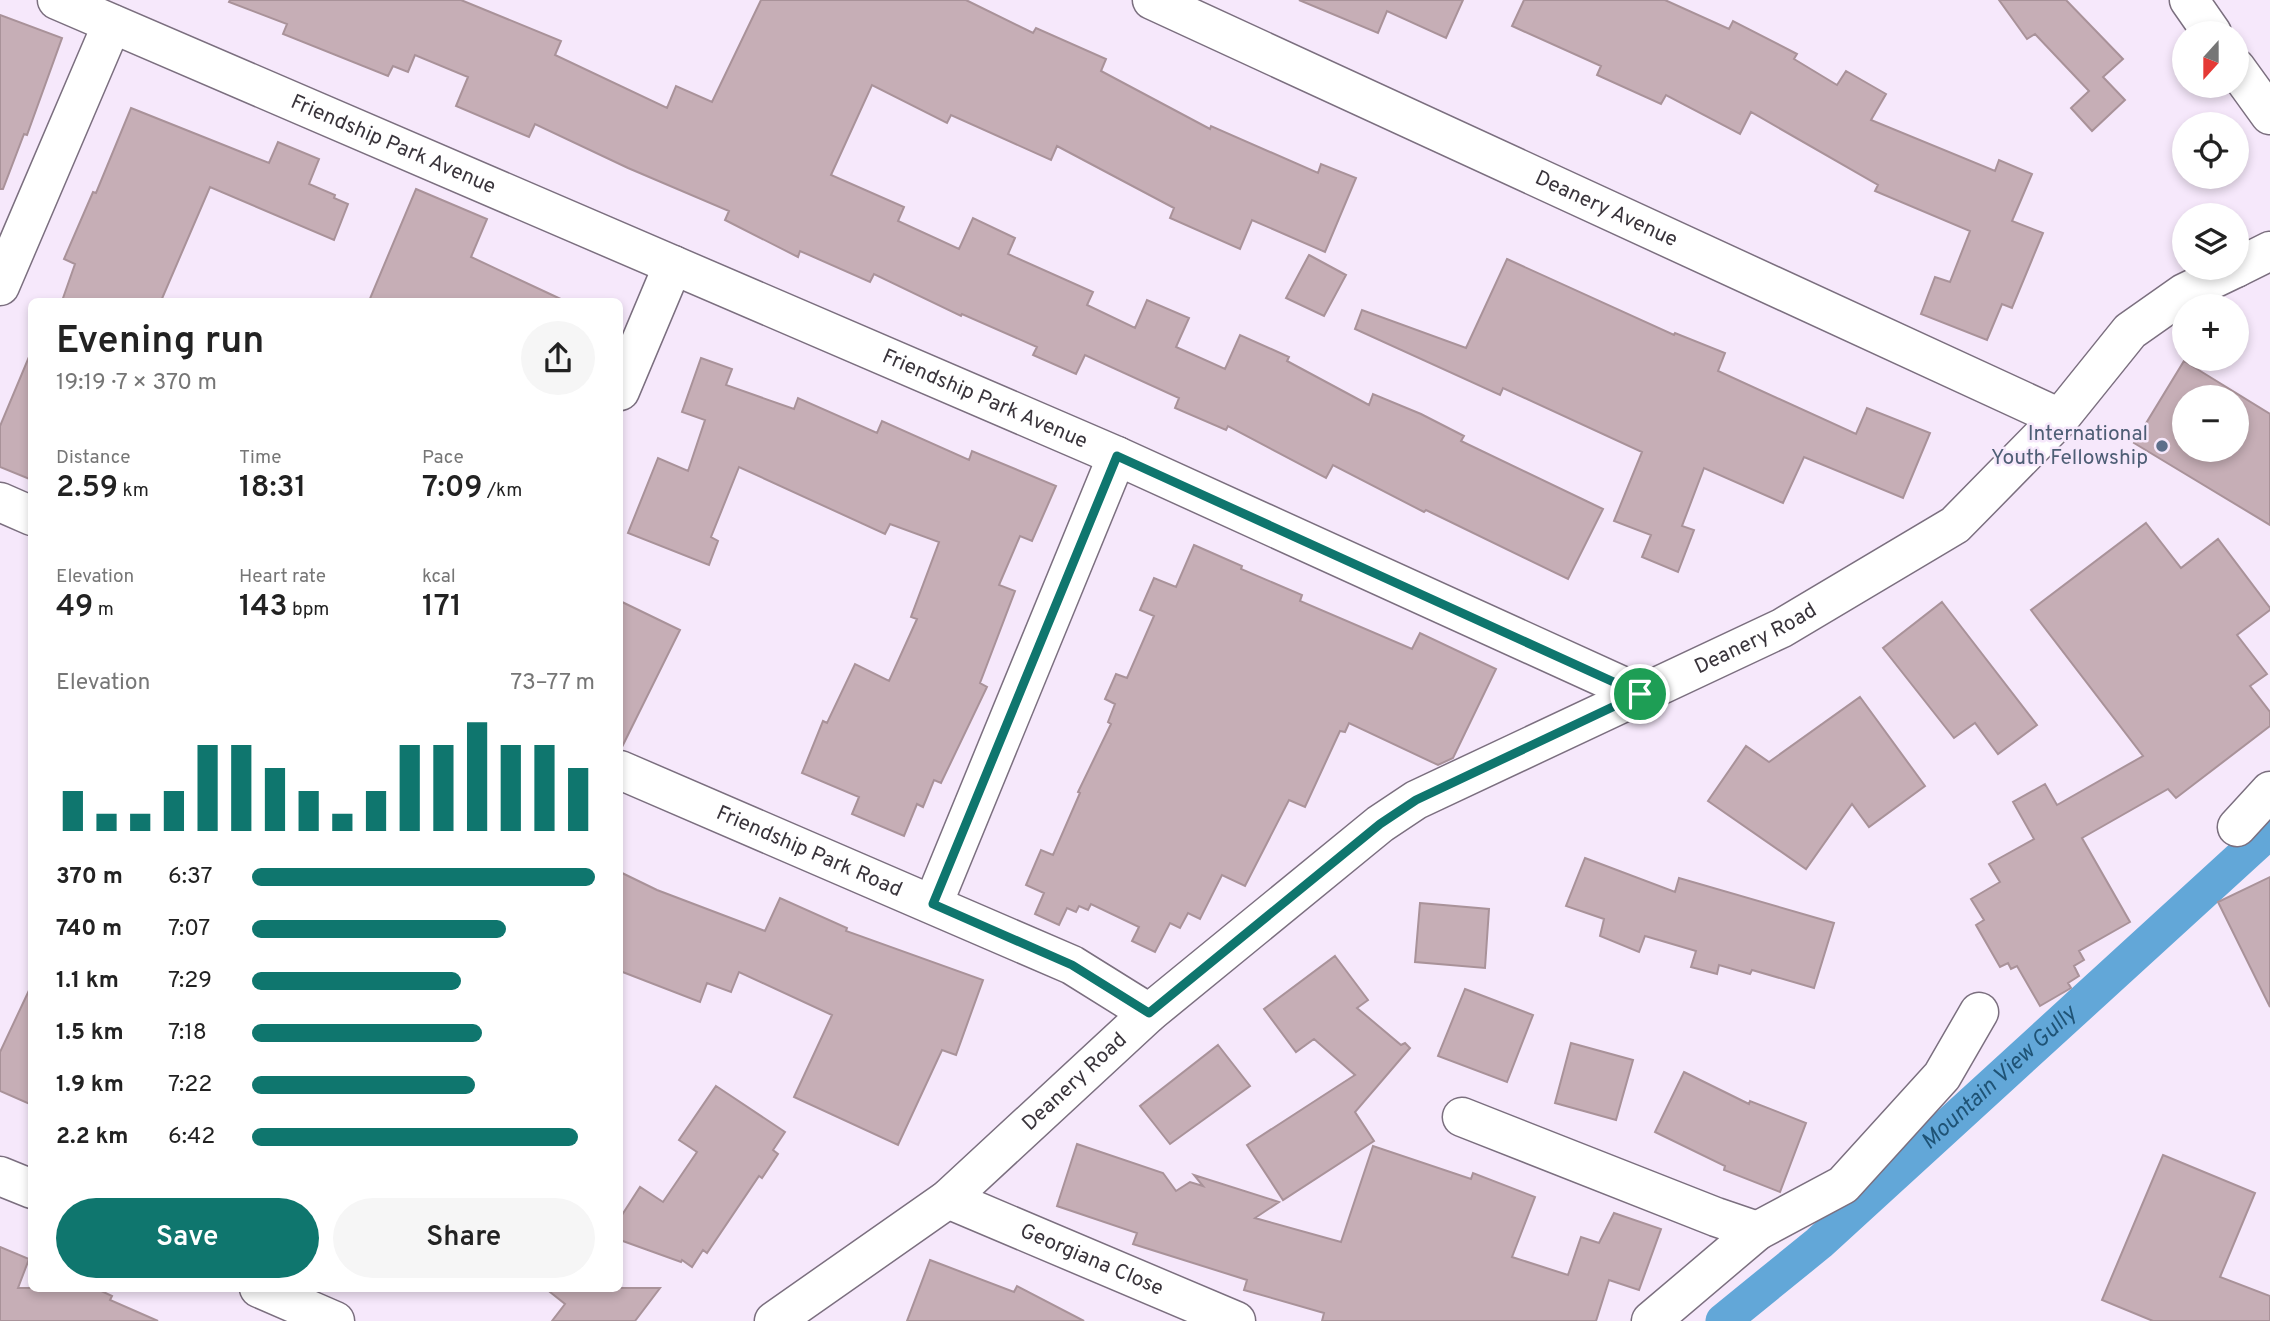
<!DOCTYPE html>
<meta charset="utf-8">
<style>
body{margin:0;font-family:Overpass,sans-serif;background:#f6f6f6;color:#222;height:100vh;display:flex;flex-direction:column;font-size:26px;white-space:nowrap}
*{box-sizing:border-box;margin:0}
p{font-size:23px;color:#767676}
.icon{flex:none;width:38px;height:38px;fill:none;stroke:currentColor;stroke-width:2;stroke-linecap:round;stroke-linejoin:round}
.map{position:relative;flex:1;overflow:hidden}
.drawer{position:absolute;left:28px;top:298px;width:595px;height:994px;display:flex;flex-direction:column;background:#fff;border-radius:10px;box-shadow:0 4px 10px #0003}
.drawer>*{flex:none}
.needle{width:46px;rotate:201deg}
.buttons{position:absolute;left:2172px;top:21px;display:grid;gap:14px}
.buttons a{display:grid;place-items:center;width:77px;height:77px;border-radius:50%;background:#fff;box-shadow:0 4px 10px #0003;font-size:35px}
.pin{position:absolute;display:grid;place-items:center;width:60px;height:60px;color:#fff;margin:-30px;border:4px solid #fff;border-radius:50%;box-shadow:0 2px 7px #0007}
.round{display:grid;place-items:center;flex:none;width:74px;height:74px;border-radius:37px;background:#f6f6f6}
.summary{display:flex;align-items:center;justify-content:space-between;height:119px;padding:0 28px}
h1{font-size:38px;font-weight:600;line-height:52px}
.metrics{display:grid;grid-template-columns:repeat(3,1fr);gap:10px;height:119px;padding:7px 28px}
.metrics div{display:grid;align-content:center}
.metrics b{font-size:30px;font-weight:600}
.metrics small{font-size:19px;font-weight:400}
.metrics p{font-size:19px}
.chart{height:196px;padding:14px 28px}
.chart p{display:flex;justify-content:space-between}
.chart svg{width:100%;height:126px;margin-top:7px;stroke:#0f766e;stroke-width:6}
.button{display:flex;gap:14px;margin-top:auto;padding:14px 28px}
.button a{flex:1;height:80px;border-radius:42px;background:#0f766e;color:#fff;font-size:28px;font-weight:600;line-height:80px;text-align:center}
.button a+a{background:#f6f6f6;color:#222}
ul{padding:0 28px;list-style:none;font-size:23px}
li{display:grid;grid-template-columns:112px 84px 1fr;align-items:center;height:52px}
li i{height:18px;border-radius:9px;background:#0f766e}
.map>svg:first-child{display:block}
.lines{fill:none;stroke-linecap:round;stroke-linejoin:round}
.canal{stroke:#62a7d8;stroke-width:35}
.building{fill:#c6aeb6;stroke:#a99299;stroke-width:2;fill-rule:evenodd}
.minor-casing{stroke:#7b6f7f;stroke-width:41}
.minor{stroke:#fff;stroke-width:38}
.route-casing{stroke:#fff;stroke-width:14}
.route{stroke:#0f766e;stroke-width:9}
.service-dot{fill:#5c6f8a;stroke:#f6e8fb;stroke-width:2.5}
.labels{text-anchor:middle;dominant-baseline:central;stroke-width:5;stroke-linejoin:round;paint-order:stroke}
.street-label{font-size:21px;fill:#39343b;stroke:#f6e8fb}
.service-label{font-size:21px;fill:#4e5e75;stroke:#f6e8fb;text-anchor:end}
.water-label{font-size:23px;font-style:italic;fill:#1f5375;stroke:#f6e8fb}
</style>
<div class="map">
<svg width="2270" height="1321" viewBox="0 0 2270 1321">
<rect width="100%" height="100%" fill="#f6e8fb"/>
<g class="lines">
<path class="canal" id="s1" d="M 1723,1321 L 1819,1243 L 2270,831"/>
</g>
<path class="building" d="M 230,0 L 461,0 L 561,41 L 555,55 L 667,108 L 676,86 L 712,102 L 761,0 L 966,0 L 1033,33 L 1036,28 L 1106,59 L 1101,71 L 1210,129 L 1211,126 L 1318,173 L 1321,164 L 1356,178 L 1325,252 L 1252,220 L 1240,249 L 1170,218 L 1174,208 L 1057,146 L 1051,160 L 951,115 L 947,123 L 872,85 L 831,175 L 904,207 L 898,221 L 959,249 L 973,218 L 1015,238 L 1008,254 L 1093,292 L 1087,305 L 1135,328 L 1147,300 L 1189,318 L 1176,347 L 1225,369 L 1240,335 L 1289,357 L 1287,361 L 1369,405 L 1373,394 L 1421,414 L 1464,436 L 1461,441 L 1603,509 L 1568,579 L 1426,510 L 1424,512 L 1333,465 L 1326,478 L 1228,426 L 1226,430 L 1175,408 L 1179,398 L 1085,355 L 1076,374 L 1033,355 L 1037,347 L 962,314 L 961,316 L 874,274 L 870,282 L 800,251 L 798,257 L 725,220 L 729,211 L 628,168 L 535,124 L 529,137 L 456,106 L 468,77 L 415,55 L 408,72 L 393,66 L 388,76 L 283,34 L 287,24 L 229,2 Z
M 1299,0 L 1463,0 L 1446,38 L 1387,11 L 1378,33 Z
M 1524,0 L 1665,0 L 1729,29 L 1733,21 L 1797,54 L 1794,59 L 1837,85 L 1846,71 L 1886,94 L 1871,120 L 1995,171 L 1999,160 L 2032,174 L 2012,221 L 2043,233 L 2012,308 L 2002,304 L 1987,340 L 1921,314 L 1935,277 L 1950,282 L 1970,231 L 1875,191 L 1878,185 L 1751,112 L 1740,134 L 1666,95 L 1661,104 L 1597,75 L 1601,66 L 1512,26 Z
M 1999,0 L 2066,0 L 2123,59 L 2103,77 L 2125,100 L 2092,131 L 2071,108 L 2089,91 L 2035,34 L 2027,39 Z
M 0,15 L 62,38 L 27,135 L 24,134 L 3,189 L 0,189 Z
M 131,108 L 269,163 L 278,142 L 319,159 L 309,184 L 335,195 L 334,198 L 348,204 L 334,240 L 210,187 L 161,301 L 62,301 L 75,264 L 64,259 L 93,192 L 96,193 Z
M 416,189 L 487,219 L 471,257 L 565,301 L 369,301 Z
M 1309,255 L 1346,275 L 1324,316 L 1286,298 Z
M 1507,259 L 1674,335 L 1675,333 L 1725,353 L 1718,371 L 1856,434 L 1867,408 L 1930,433 L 1903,498 L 1804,457 L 1783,503 L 1704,468 L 1682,526 L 1694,530 L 1678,572 L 1642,557 L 1651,535 L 1614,521 L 1642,452 L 1503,388 L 1500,395 L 1355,329 L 1362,310 L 1466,348 Z
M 31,352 L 32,352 L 32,480 L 0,467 L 0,426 Z
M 701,358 L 732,369 L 726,385 L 794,409 L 798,398 L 877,433 L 882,421 L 969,460 L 972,451 L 1056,486 L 1032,541 L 1020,536 L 999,585 L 1015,591 L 980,683 L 987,687 L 941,783 L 934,780 L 923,807 L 917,804 L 904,836 L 852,814 L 859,797 L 802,773 L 823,721 L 827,723 L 855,664 L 889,681 L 917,619 L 911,617 L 939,542 L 890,524 L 885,534 L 739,467 L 711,537 L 718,541 L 709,565 L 628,533 L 658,458 L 688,471 L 705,420 L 682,412 Z
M 2184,361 L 2270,414 L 2270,525 L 2134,443 ZM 2184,397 L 2236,397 L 2236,450 L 2184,450 Z
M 2146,523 L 2181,568 L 2218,539 L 2270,608 L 2270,610 L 2237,635 L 2267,674 L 2250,686 L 2270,712 L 2270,726 L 2176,798 L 2168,789 L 2082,838 L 2130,922 L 2079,951 L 2084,960 L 2074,966 L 2079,976 L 2068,983 L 2071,988 L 2040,1006 L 2017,966 L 2011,969 L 2008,963 L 2000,967 L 1976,925 L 1984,920 L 1971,899 L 2000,882 L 1989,864 L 2034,839 L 2013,802 L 2045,784 L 2057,805 L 2143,756 L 2031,610 Z
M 1194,545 L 1242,566 L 1241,569 L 1302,595 L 1300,601 L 1412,649 L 1420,633 L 1496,669 L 1453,758 L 1438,765 L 1349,723 L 1345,732 L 1340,731 L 1305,807 L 1289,800 L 1245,886 L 1222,875 L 1200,919 L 1188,913 L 1180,928 L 1170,923 L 1155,952 L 1132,941 L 1139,927 L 1091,904 L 1088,910 L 1079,906 L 1076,912 L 1067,908 L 1059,925 L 1035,914 L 1044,893 L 1026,885 L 1041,850 L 1053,855 L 1080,793 L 1078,792 L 1111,724 L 1108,722 L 1115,704 L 1105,699 L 1116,674 L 1127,678 L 1154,616 L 1140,610 L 1154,578 L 1176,587 Z
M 620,601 L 680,630 L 621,749 L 620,748 Z
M 1942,602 L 2037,725 L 1998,754 L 1975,723 L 1954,738 L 1883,648 Z
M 1860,697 L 1925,786 L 1869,827 L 1852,804 L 1806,869 L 1708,801 L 1746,746 L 1769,762 Z
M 1585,858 L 1675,892 L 1679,878 L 1834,923 L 1814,988 L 1752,970 L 1750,974 L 1719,965 L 1717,974 L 1691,967 L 1696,951 L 1645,936 L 1639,952 L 1600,936 L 1604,919 L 1566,906 Z
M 620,872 L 657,890 L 765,931 L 780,898 L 847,928 L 846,931 L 983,980 L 956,1055 L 942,1050 L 898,1145 L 794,1097 L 832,1015 L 739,972 L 731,992 L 707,983 L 700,1002 L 620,971 Z
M 2270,877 L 2270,1007 L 2218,902 Z
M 1420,903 L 1489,909 L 1485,968 L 1415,962 Z
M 1335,956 L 1368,1000 L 1357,1008 L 1401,1045 L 1405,1043 L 1410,1048 L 1355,1112 L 1374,1141 L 1283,1200 L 1247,1145 L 1355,1075 L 1314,1039 L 1296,1052 L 1264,1009 Z
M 32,984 L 32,1105 L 0,1091 L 0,1052 Z
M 1465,989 L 1533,1015 L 1507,1082 L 1438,1056 Z
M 1571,1043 L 1633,1060 L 1616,1120 L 1555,1103 Z
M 1218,1045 L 1250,1086 L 1170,1144 L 1140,1106 Z
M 1684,1072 L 1749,1104 L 1750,1101 L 1806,1123 L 1780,1192 L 1724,1170 L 1725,1166 L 1655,1132 Z
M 716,1086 L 785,1132 L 773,1150 L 778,1154 L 762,1178 L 759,1176 L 707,1253 L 703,1250 L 692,1267 L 682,1260 L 681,1262 L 620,1240 L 620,1218 L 640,1187 L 663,1202 L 697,1152 L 679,1140 Z
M 1077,1144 L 1163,1173 L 1176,1191 L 1190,1182 L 1203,1186 L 1194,1175 L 1279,1202 L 1255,1218 L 1341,1242 L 1373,1146 L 1471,1179 L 1473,1173 L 1535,1197 L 1512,1257 L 1568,1275 L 1581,1237 L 1599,1243 L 1614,1213 L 1661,1229 L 1639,1290 L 1609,1280 L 1596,1321 L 1322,1321 L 1324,1313 L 1244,1290 L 1247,1280 L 1133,1244 L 1137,1233 L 1057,1206 Z
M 2163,1155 L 2255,1193 L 2220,1277 L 2270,1296 L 2270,1321 L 2153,1321 L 2102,1300 Z
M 0,1247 L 29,1259 L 18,1288 L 95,1288 L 112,1296 L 110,1300 L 158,1321 L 0,1321 Z
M 930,1260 L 1014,1292 L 1017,1286 L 1084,1321 L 907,1321 Z
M 545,1288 L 660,1288 L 635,1321 L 552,1321 L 565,1304 Z"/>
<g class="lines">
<g class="minor-casing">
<g id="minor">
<path id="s2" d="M 57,0 L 1117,456 L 1640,694"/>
<path id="s3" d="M 1152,0 L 2060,418"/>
<path d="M 2189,0 L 2212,33"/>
<path d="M 2236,68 L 2270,115"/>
<path d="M 2236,268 L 2270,251"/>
<path d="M 0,286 L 112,24"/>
<path d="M 620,391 L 673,265"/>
<path d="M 0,502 L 32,516"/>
<path id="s4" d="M 620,770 L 1072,965 L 1149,1013"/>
<path d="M 2237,827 L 2270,791"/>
<path d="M 933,904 L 1117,456"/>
<path d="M 1462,1117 L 1716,1217 L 1757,1231 L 1651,1321"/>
<path d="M 0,1176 L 32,1189"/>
<path id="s5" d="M 948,1199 L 1236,1321"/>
<path d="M 1757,1231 L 1843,1185 L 1942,1076 L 1979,1012"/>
<path d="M 259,1288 L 335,1321"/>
<path id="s6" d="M 774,1321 L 948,1199 L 1149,1013 L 1380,824 L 1416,800 L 1782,628 L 1955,525 L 2060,418 L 2130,331 L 2184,293 L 2236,268"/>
</g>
</g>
<use href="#minor" class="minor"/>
</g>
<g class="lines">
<g class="route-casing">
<path id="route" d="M 1117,456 L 1640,694 L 1416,800 L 1380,824 L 1149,1013 L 1072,965 L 933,904 Z"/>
</g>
<use href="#route" class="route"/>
</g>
<circle class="service-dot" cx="2162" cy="446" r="7"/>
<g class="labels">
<g class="street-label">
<text stroke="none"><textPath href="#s2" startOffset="366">Friendship Park Avenue</textPath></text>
<text stroke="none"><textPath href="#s3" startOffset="500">Deanery Avenue</textPath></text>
<text stroke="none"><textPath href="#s2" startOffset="1010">Friendship Park Avenue</textPath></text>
<text stroke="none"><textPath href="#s6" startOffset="1204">Deanery Road</textPath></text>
<text stroke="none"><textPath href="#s4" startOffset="206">Friendship Park Road</textPath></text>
<text stroke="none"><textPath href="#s6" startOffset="385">Deanery Road</textPath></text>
<text stroke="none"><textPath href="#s5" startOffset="156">Georgiana Close</textPath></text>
</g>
<g class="service-label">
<text x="2148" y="434">International<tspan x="2148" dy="24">Youth Fellowship</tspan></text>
</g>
<g class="water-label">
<text stroke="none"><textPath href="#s1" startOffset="368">Mountain View Gully</textPath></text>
</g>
</g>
</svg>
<div class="buttons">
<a><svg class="needle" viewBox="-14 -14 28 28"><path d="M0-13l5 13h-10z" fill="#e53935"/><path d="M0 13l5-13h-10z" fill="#767676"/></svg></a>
<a><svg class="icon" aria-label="locate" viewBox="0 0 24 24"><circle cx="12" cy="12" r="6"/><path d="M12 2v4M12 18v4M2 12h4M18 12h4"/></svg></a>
<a><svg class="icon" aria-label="layers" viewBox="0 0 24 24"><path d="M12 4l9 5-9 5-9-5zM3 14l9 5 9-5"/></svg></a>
<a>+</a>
<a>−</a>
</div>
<div class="pin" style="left:1640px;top:694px;background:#1e9e55"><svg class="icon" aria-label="arrive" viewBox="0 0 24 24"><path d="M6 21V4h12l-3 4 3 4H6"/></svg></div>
<section class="drawer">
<div class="summary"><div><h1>Evening run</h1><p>19:19 · 7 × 370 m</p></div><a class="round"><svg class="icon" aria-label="share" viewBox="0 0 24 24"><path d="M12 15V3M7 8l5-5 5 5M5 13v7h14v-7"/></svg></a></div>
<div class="metrics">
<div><p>Distance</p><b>2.59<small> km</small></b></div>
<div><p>Time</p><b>18:31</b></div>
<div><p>Pace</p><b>7:09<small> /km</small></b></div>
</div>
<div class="metrics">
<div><p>Elevation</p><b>49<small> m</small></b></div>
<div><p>Heart rate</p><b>143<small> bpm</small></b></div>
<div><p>kcal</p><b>171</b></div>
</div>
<div class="chart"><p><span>Elevation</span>73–77 m</p>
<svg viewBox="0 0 160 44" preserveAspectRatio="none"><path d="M5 44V30M15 44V38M25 44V38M35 44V30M45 44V14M55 44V14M65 44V22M75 44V30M85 44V38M95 44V30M105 44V14M115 44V14M125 44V6M135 44V14M145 44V14M155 44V22"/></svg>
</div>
<ul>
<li><b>370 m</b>6:37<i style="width:100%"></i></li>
<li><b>740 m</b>7:07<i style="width:74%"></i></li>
<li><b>1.1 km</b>7:29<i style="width:61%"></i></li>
<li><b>1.5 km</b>7:18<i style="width:67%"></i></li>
<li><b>1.9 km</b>7:22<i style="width:65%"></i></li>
<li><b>2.2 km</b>6:42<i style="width:95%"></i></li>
</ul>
<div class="button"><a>Save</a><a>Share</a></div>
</section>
</div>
